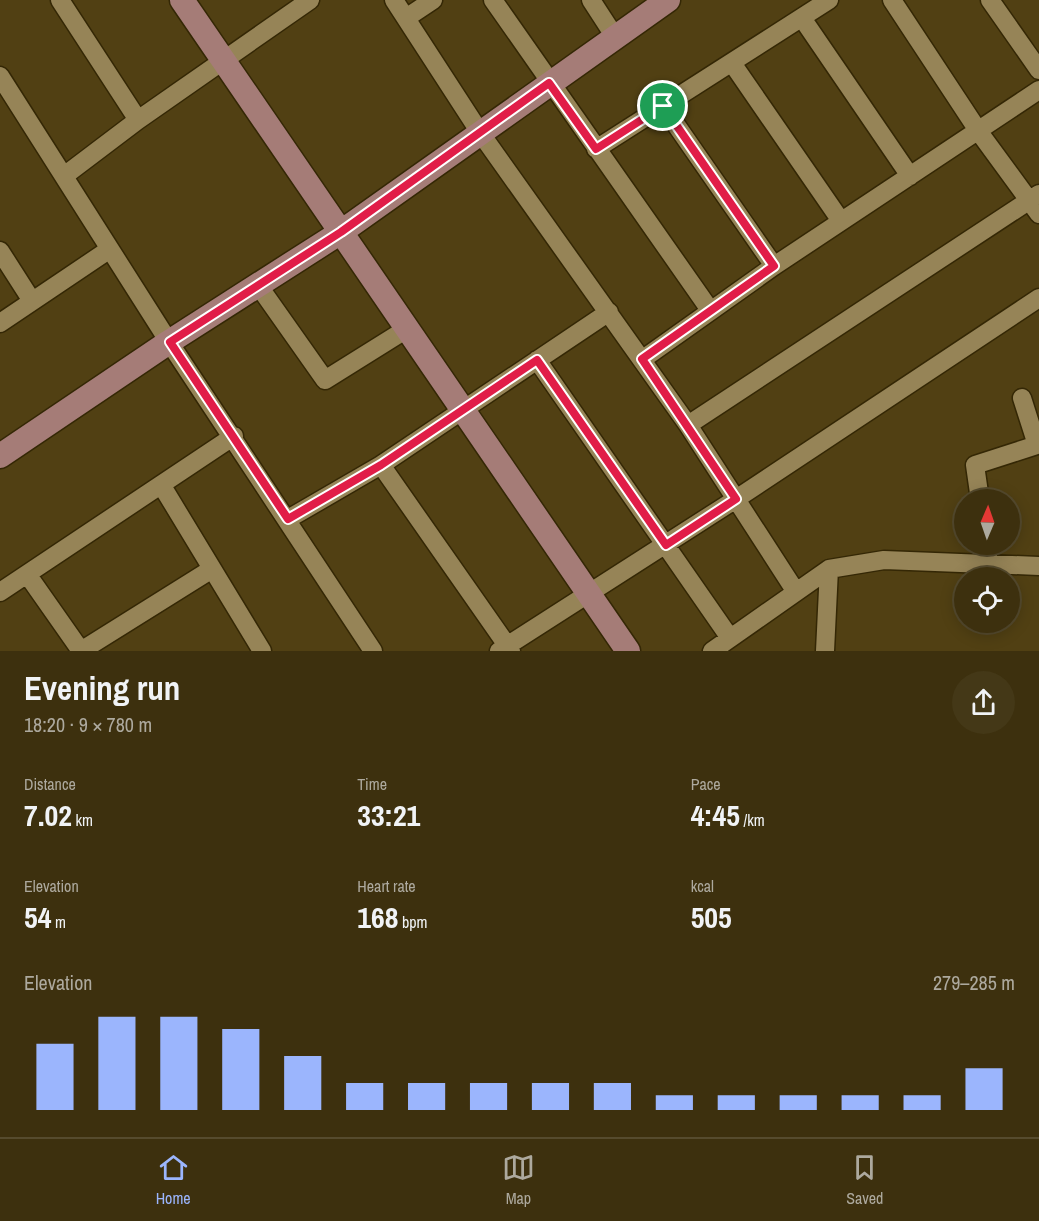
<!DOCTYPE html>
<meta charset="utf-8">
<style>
body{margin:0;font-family:"Archivo Narrow",sans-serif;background:#443817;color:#f1f3f6;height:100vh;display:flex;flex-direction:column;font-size:22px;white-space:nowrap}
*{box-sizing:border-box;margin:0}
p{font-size:20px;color:#ada99e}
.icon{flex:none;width:33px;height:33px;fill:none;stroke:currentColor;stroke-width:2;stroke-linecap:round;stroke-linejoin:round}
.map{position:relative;height:651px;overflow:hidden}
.details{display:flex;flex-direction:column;background:#3d300e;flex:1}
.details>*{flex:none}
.needle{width:39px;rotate:2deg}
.fabs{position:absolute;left:954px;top:489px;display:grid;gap:12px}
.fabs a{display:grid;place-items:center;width:66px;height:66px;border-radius:50%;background:#3d300e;box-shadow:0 3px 15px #0003,0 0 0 2px #564b2e;font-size:30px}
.pin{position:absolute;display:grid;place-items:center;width:51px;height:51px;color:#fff;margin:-26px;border:3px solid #fff;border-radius:50%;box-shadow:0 2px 6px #0007}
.round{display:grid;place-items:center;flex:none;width:63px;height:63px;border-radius:32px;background:#443817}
.overview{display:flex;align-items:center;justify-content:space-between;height:102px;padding:0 24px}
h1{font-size:33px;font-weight:800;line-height:45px}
.metrics{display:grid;grid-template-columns:repeat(3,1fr);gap:9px;height:102px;padding:6px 24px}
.metrics div{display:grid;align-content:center}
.metrics b{font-size:30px;font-weight:800}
.metrics small{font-size:16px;font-weight:400}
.metrics p{font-size:16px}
.chart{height:168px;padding:12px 24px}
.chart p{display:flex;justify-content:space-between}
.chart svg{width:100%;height:108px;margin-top:6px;stroke:#9bb5fd;stroke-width:6}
.tabs{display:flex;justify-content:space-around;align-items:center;height:84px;border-top:2px solid #564b2e;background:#3d300e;font-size:16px;color:#ada99e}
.tabs a{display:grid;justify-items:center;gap:3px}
.tabs .active{color:#9bb5fd}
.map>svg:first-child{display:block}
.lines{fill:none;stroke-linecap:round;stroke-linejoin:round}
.street-casing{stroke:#342705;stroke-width:21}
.secondary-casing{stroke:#342705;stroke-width:27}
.street{stroke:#968457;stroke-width:18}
.secondary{stroke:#a57c77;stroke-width:24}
.route-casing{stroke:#fff;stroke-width:12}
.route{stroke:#e11d48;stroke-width:8}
</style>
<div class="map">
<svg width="1039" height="651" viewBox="0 0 1039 651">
<rect width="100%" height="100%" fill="#514013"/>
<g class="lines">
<g class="street-casing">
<path id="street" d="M 60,0 L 138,120
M 394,0 L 479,131 L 688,425 L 796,592
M 493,0 L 710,310
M 591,0 L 615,37
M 892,0 L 979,132 L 1039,214
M 990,0 L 1039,70
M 406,18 L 433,0
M 802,18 L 910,176
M 732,63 L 841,221
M 0,76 L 169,342 L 373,651
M 663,106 L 774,266
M 596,149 L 829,0
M 64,176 L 138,120 L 310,0
M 0,251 L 32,301
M 258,285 L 325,380 L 405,330
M 0,323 L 110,249
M 643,359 L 774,266 L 1039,90
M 537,360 L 730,638
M 688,425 L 1039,194
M 381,465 L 511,651
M 162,486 L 262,651
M 980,500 L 975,465 L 1037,445 L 1022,398
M 288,519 L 381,465 L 609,312
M 986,544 L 989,564
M 27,574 L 81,651
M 0,592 L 234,436
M 81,651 L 212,569
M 499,651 L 736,499 L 1039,298
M 712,651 L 829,569 L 884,560 L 1039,566
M 825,651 L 829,569"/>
</g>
<g class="secondary-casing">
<path id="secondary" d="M 182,0 L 628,651
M 0,456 L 169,342 L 341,232 L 668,0"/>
</g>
<use href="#street" class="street"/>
<use href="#secondary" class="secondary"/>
</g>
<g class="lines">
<g class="route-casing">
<path id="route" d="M 549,83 L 596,149 L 663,106 L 774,266 L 642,359 L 736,499 L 666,545 L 537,360 L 381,465 L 288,519 L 170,342 L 341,232 Z"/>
</g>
<use href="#route" class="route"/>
</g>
</svg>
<div class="fabs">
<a><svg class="needle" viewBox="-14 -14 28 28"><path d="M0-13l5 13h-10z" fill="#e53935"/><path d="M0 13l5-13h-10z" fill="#ada99e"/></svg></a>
<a><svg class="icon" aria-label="locate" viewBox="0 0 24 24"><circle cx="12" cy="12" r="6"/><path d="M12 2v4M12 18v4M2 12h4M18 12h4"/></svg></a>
</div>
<div class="pin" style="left:663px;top:106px;background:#1e9e55"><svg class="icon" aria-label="arrive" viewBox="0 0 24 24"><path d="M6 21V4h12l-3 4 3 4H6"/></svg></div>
</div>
<section class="details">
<div class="overview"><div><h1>Evening run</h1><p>18:20 · 9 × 780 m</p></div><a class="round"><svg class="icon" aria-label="share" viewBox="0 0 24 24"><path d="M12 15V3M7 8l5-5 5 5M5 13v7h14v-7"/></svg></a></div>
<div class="metrics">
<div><p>Distance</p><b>7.02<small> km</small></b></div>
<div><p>Time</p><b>33:21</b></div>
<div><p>Pace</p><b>4:45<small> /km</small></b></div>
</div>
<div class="metrics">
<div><p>Elevation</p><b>54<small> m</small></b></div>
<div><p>Heart rate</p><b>168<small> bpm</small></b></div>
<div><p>kcal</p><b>505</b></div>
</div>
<div class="chart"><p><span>Elevation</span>279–285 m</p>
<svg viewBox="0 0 160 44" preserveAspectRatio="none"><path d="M5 44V17M15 44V6M25 44V6M35 44V11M45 44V22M55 44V33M65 44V33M75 44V33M85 44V33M95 44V33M105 44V38M115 44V38M125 44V38M135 44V38M145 44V38M155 44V27"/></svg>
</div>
</section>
<nav class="tabs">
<a class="active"><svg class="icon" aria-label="home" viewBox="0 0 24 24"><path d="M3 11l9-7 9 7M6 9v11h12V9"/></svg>Home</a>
<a><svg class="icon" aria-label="map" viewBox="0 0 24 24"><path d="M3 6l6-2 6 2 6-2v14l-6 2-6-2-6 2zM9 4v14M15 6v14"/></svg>Map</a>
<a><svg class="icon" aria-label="saved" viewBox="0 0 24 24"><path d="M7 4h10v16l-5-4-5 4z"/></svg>Saved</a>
</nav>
